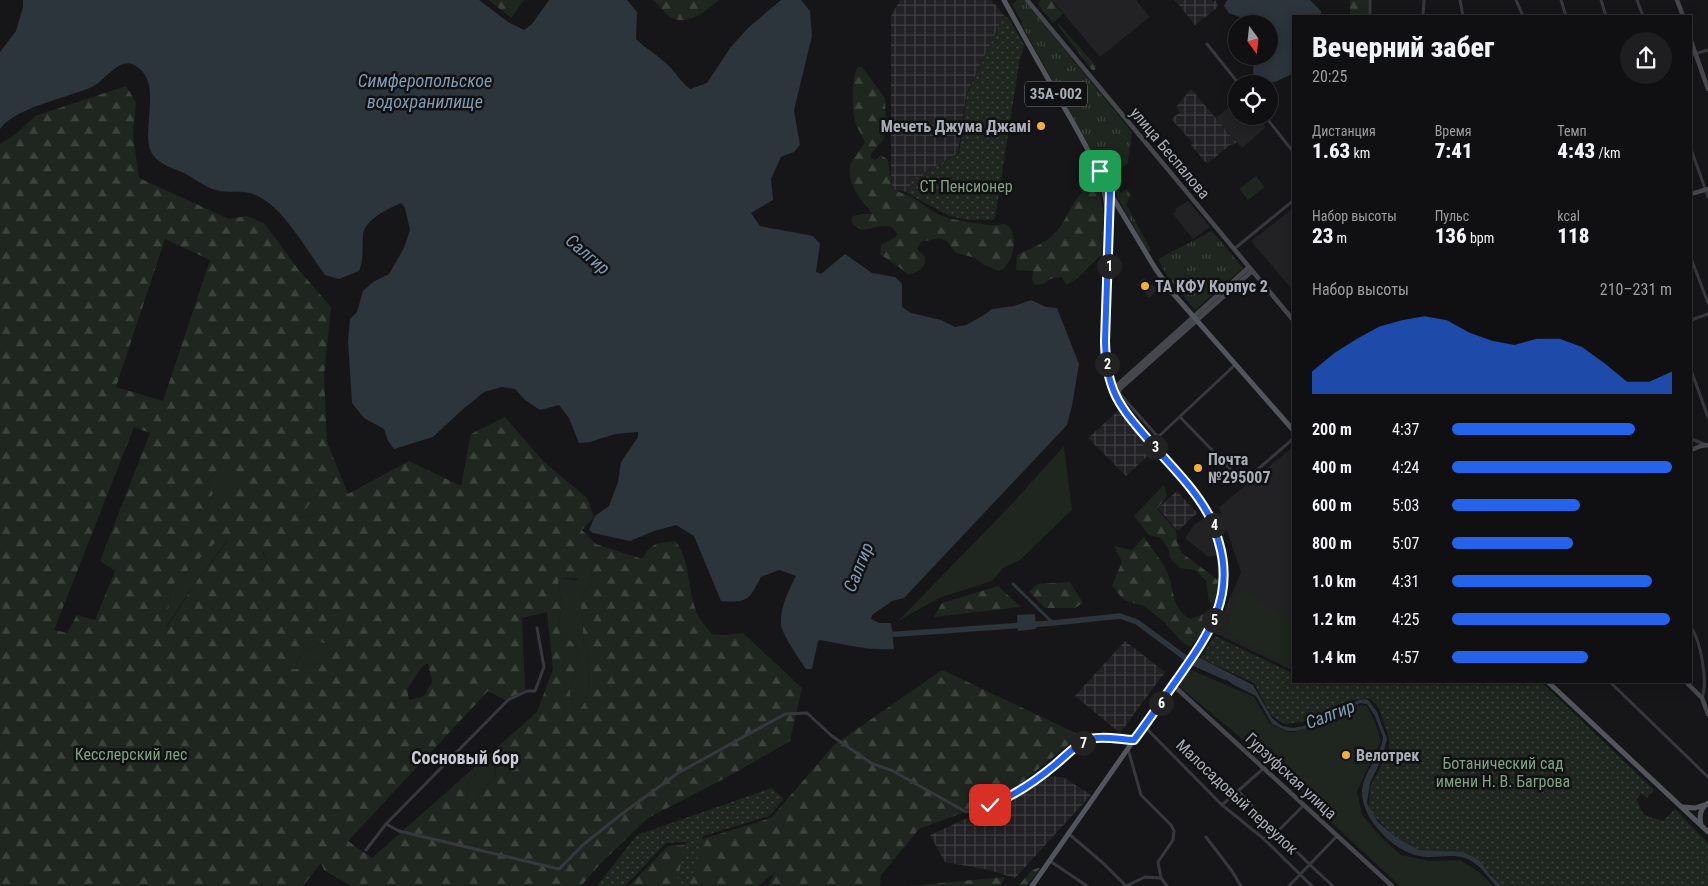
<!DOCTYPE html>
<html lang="ru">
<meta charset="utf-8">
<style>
body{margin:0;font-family:"Roboto Condensed",sans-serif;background:#1e1e20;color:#f1f3f6;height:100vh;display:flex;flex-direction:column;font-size:19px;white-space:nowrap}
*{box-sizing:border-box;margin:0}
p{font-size:16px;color:#9c9d9f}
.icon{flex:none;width:28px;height:28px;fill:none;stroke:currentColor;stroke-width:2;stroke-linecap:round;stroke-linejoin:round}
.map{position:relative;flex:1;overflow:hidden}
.sheet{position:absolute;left:1292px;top:15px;width:400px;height:668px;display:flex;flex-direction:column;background:#101012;border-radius:0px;box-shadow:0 2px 12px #0003,0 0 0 1px #303032}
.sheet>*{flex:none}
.needle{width:32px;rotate:165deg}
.fabs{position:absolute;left:1228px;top:15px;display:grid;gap:10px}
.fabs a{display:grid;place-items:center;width:50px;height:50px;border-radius:50%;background:#101012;box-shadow:0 2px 12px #0003,0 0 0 1px #303032;font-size:25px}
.pin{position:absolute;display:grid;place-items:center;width:42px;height:42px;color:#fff;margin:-21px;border-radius:10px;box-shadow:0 2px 8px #0006}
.km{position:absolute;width:25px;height:25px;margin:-12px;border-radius:50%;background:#222;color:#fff;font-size:14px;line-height:25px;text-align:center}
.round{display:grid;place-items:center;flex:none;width:52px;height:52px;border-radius:26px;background:#1e1e20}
.overview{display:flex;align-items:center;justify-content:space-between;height:85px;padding:0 20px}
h1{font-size:28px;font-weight:800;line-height:38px}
.figures{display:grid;grid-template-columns:repeat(3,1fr);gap:8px;height:85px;padding:5px 20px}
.figures div{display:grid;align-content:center}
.figures b{font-size:21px;font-weight:800}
.figures small{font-size:14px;font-weight:400}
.figures p{font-size:14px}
.chart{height:140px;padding:10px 20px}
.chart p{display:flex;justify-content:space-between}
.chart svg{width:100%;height:90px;margin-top:5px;fill:#2563eb;opacity:.7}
ul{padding:0 20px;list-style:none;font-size:16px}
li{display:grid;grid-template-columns:80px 60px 1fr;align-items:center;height:38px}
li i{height:12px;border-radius:6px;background:#2563eb}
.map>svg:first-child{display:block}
.built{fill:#222225}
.industrial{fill:url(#industrial-grid)}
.grass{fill:#1e261f}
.forest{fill:url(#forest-firs);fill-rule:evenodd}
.park{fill:url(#park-tufts)}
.garden{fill:url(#garden-dots)}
.water{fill:#2c353c}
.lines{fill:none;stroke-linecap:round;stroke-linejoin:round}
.canal{stroke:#2c353c;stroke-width:3}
.river{stroke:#2c353c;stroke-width:5.5}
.street{stroke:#37383d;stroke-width:3}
.secondary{stroke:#45474d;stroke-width:4.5}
.primary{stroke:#53555c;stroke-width:5}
.route-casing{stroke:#fff;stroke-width:10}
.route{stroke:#2563eb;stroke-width:6}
.poi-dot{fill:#f2b134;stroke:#111113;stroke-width:2}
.labels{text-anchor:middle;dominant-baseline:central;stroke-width:5;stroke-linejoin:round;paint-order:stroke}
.shield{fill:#111113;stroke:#7b7e86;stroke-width:1}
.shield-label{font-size:15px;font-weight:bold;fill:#a8adb8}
.poi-label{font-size:16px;font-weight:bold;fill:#a8adb8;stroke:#111113;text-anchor:start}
.street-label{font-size:16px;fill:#a8adb8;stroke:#111113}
.park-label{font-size:16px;fill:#7fa381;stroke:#111113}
.water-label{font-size:18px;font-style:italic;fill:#7f9bb3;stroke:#111113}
.neighbourhood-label{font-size:18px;font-weight:bold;fill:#c9ccd4;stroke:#111113}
</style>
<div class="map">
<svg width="1708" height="886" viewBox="0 0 1708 886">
<defs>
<pattern id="industrial-grid" width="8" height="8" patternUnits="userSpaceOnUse" patternTransform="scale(1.25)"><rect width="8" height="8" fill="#222225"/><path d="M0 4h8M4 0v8" fill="none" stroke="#3f3f43"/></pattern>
<pattern id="forest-firs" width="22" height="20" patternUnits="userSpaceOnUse" patternTransform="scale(1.25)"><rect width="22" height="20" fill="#1e261f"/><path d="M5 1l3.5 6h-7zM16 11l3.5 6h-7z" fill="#3c433d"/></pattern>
<pattern id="park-tufts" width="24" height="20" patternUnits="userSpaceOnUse" patternTransform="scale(1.25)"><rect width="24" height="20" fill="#1e261f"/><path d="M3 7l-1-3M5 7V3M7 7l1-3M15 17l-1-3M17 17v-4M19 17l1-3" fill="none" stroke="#3c433d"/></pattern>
<pattern id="garden-dots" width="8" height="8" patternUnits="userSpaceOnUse" patternTransform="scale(1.25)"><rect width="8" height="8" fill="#1e261f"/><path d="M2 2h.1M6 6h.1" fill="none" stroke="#3c433d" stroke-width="1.8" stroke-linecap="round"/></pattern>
</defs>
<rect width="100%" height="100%" fill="#161618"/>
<path class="built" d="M 1052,0 L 1136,0 L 1150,17 L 1100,57 Z
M 1236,101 L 1236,116 L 1257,116 L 1266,127 L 1242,148 L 1216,118 Z
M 1188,201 L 1210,227 L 1193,239 L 1173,214 L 1176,211 L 1175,209 Z
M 1292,209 L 1294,211 L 1294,284 L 1290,287 L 1251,241 Z
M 1144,278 L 1150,285 L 1152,284 L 1158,290 L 1149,298 L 1137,284 Z
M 1294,446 L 1294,671 L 1215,633 L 1241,572 L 1219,507 Z
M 1203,519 L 1207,519 L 1214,535 L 1218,555 L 1208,557 L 1185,538 L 1194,525 Z"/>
<path class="industrial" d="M 900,0 L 991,0 L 1004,15 L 966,95 L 958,153 L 925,172 L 921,178 L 914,176 L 908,192 L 895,190 L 892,187 L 891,174 L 891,16 Z
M 1175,0 L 1212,0 L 1213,2 L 1216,0 L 1218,7 L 1195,25 Z
M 1191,89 L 1237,143 L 1230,145 L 1207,164 L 1191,145 L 1193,143 L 1171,119 L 1180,112 L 1176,107 Z
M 1118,411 L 1153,451 L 1126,476 L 1088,438 Z
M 1177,491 L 1197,513 L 1178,531 L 1158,508 Z
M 1125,641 L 1165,672 L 1120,733 L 1075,696 Z
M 1047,776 L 1063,777 L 1091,795 L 1015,878 L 989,870 L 945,862 L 930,835 L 1021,794 Z"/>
<path class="grass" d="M 1256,176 L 1265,187 L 1248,200 L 1239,189 Z
M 1064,446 L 1072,510 L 1020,560 L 1003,568 L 992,581 L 939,598 L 898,621 L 1010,506 Z
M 222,465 L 240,472 L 211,511 L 205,511 L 213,493 L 207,481 Z
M 316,494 L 325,514 L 299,517 Z
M 225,532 L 227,541 L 199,578 L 166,627 L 161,627 L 169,606 L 172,586 Z
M 262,552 L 267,559 L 263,571 L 258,566 L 258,559 Z
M 591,569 L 592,574 L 590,584 L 580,599 L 584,641 L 589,651 L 588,670 L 590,680 L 586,700 L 581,708 L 577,709 C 561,693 578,674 578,656 C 578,652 576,648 576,644 L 561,635 L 558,622 L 562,608 L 558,582 L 560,578 L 576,580 Z
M 1242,591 L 1251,594 L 1268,607 L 1294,620 L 1294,663 L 1287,665 L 1231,636 L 1227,627 L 1237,595 Z
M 321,642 L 328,644 L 326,655 L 317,663 L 312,661 L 303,669 L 292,669 L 304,652 Z
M 1189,669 L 1254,697 L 1270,724 L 1288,732 L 1295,732 L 1328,721 L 1360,705 L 1367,706 L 1375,722 L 1381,741 L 1357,791 L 1362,815 L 1382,838 L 1401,855 L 1429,861 L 1460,860 L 1479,872 L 1493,886 L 1400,886 L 1234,732 L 1181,688 L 1179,683 Z
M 494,760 L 496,774 L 479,794 L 470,810 L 465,806 L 469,779 Z"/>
<path class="forest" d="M 489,0 L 524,0 L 511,18 Z
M 653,0 L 719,0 C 705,11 689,27 670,17 C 664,13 659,5 653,0 Z
M 1041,0 L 1051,0 L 1063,14 L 1053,23 L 1037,3 Z
M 1350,0 L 1368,0 L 1369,16 L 1350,16 Z
M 1058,23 L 1096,66 L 1095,70 L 1092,70 L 1058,26 Z
M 858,67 L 862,67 L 885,98 L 886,130 L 883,140 L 871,154 L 871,158 L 875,160 L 881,155 L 888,160 L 892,188 C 897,192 904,193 910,196 C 921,202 931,212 942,216 C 950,220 987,225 996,225 C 1000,225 1003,223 1007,225 C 1020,234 1013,267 999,271 L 984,265 L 975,258 L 957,253 L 954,251 L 947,241 L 940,238 L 921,242 L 917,249 L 925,257 L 925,264 L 920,270 L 910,275 L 880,254 L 881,245 L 896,237 L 897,234 C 890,219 875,229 862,230 L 853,225 L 851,220 L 853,216 L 862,214 L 872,214 C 870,208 865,206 862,201 C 855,193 846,175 851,163 C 855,156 860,150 865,143 C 863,136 857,129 855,121 C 852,110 851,76 858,67 Z
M 126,86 L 136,102 L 133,135 L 139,178 L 229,219 L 247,216 L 264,223 L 298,269 L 331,307 L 324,376 L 327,442 L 348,494 L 409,461 L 461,486 L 471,434 L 505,417 L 543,461 L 587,498 L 594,517 L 582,530 L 596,544 L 642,559 C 652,542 657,543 675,541 C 693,562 686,595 700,619 C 703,624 708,629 712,634 L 726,635 L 743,633 L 802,688 L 790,741 L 733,774 L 648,818 L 599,865 L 581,886 L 351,886 L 324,870 L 321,863 L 303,886 L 0,886 L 0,144 L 16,134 L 35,116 ZM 165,239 L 210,260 L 163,401 L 116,387 ZM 134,427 L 150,433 L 100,561 L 115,571 L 95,620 L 77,615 L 67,633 L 54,630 ZM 222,465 L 239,472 L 211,511 L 205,511 L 213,493 L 207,481 ZM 316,495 L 324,514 L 300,517 ZM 225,533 L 227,542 L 199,578 L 167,627 L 162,627 L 169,606 L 172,586 ZM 263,552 L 267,559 L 263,571 L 258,566 L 258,559 ZM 591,570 L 592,574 L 590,584 L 580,599 L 584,641 L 589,651 L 588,670 L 590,680 L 586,700 L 581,708 L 577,709 C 561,693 578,674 578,656 C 578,652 576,648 576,644 L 561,635 L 558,622 L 562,608 L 558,582 L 560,578 C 572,578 584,582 591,570 ZM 547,612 L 553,669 L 537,712 L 372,858 L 348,841 L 488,691 L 505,700 L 525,690 L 522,618 ZM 321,642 L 328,644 L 326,654 L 320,658 L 317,663 L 312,661 L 303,669 L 292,669 L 304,652 ZM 428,663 L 432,682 L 424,696 L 409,700 L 407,689 L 421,668 ZM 494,760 L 496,774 L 479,794 L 469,810 L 465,806 L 469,779 Z
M 1094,185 L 1099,188 L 1104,215 L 1102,255 C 1089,264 1081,279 1066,285 L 1062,277 L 1050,279 L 1043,284 L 1035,285 L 1032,280 L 1033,271 L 1016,270 L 1017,255 C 1032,248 1051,241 1060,227 C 1071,212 1075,191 1094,185 Z
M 1164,485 L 1167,496 L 1157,509 L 1176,530 L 1177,542 L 1182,553 L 1219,581 L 1214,604 L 1209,602 L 1206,581 L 1195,570 L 1180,568 L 1170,558 L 1169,550 L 1161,538 L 1149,535 L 1134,516 Z
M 1144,537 C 1151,548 1161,559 1166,570 C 1176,589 1169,606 1190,619 L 1206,613 C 1212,624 1197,638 1191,647 L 1183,643 L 1163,621 L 1144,606 L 1124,600 L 1112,586 L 1122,562 L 1114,546 L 1132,550 Z
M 1070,582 L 1083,603 L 1075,608 L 1045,608 L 1029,592 L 1037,584 Z
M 998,586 L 1021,607 L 934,617 L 942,603 Z
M 942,670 L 1080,735 L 1003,798 L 919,829 L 881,875 L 880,886 L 768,886 L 774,873 L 758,886 L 629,886 L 668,846 L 683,845 L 771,818 L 834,745 Z
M 1040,868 L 1027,886 L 1018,886 L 1033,869 Z
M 1005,877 L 1000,886 L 908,886 Z"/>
<path class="park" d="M 1017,0 L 1024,0 L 1132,132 L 1128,163 L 1111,176 L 1121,193 L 1127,189 L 1131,195 L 1126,204 L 1151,250 L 1148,252 L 1021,24 L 1022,22 L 1012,5 Z
M 1212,231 L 1243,268 L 1195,310 L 1167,276 L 1158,259 Z"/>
<path class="garden" d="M 1004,15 L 1009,19 L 1024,45 L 1019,64 L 995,218 L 993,220 L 969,220 L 950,216 L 907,193 L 914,176 L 921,179 L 925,172 L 959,153 L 967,94 Z
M 1215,636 L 1294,674 L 1294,681 L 1540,681 L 1654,790 L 1647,798 L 1641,793 L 1637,799 C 1638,802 1642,813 1644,814 C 1645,816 1658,819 1663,821 L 1675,809 L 1708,843 L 1708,886 L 1502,886 L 1488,872 L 1463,853 L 1415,849 L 1399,841 L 1374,816 L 1369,806 L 1370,787 L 1389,750 L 1389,738 L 1378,706 L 1369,698 L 1348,701 L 1317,717 L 1302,722 L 1287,724 L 1279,721 L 1271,715 L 1254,683 L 1200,658 Z
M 772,788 L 784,799 L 769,816 L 703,836 L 689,886 L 676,886 L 686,842 L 666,843 L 625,886 L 597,886 L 637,835 Z"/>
<path class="water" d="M 23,0 L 479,0 L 508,22 L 524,30 L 532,24 L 549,0 L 627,0 L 637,12 L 636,39 C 646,49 658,55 668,65 C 676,73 681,82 690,89 L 707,83 L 730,48 L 748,28 L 781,0 L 801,0 L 810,11 L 812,36 L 794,110 L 800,145 L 794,152 L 781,157 L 771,179 L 773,200 L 751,213 L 760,226 L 813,236 L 820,244 L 816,272 L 821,274 L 845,254 L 872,273 L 895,277 L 902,284 L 902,307 L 911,313 L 941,320 L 955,327 L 966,325 L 984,315 L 992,309 L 1014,306 L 1031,300 L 1046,307 L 1057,308 L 1079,364 L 1072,406 L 1067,425 L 904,598 L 892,601 L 872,615 L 871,619 L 879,623 L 891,623 L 894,649 C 868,651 845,644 820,640 L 818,641 L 812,669 L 806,669 C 800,660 781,633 781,624 C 780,608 789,589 796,576 L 779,570 L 761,577 C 749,600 748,603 721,601 L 694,536 L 676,525 L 654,531 L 630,541 L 593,533 L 589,530 L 595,516 L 609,506 L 618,482 L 621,462 L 638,437 L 638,432 L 615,434 L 590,442 L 579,443 L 569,418 L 559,405 L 540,410 L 525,400 L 515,389 L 502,387 L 484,392 L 462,410 L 433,437 L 394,449 L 388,441 L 384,429 L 364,418 L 352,403 L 348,341 L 350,319 L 357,312 L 363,291 L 373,282 L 389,274 L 404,248 L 410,230 L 405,208 L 401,203 C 388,209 365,219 363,235 C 362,248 364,259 359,271 L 339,279 L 325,275 C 309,253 286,213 263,199 C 244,187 232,195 216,190 C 205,187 195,179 186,174 C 174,168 161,166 153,155 C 138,134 165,84 136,66 C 120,55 105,81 92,87 C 67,98 16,107 0,129 L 0,52 L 16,31 L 23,7 Z
M 1227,0 L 1310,0 L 1321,11 L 1321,16 L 1294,16 L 1294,73 L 1275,82 L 1254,83 L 1253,68 L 1257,56 L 1269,56 L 1269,24 L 1249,24 L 1245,19 L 1229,13 L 1224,6 Z
M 1035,614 L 1036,629 L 1018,631 L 1017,615 Z
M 1198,657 L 1253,685 L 1272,718 L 1282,726 L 1293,728 L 1303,726 L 1340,711 L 1358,700 L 1366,699 L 1369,701 L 1377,712 L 1387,739 L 1382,758 L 1370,783 L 1367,803 L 1378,822 L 1398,839 L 1419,850 L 1463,852 L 1479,860 L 1490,875 L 1502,886 L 1496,886 C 1487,876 1478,862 1465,858 C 1451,853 1434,859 1419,856 C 1393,851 1361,818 1362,791 C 1363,772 1381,756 1383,737 L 1375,716 L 1367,704 L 1360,703 L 1333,719 L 1311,727 L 1296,731 L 1287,731 L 1272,724 L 1256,696 L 1234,685 L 1210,668 L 1198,665 L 1192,665 Z"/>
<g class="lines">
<path class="canal" d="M 1013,584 L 1053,623"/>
<path class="river" d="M 885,635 L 1053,623 L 1120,616 L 1137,622 L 1191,662 L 1225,677"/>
<path class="street" d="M 1370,0 L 1370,16
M 1460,0 L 1463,16
M 1516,0 L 1523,16
M 1561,0 L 1566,16
M 1601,0 L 1606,16
M 1637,0 L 1643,16
M 1423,16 L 1424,0
M 1207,44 L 1239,84
M 1691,55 L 1708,50
M 1265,116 L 1294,153
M 1691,149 L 1708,197
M 1234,249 L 1294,200
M 1691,258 L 1708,303
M 1691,320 L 1708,314
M 1691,370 L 1708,417
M 1119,393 L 1158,437 L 1235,365
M 1180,417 L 1243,482 L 1294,438
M 1691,439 L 1707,445
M 1691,627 C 1701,642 1708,682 1702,698
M 1609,681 L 1708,777
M 1144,726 L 1222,805 L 1264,839 L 1312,886
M 1128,749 L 1141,795 L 1171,825 L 1174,831 L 1173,840 L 1158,862 L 1161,878 L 1167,886
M 1238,791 L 1310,865 L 1333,886
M 1222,805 L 1264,768
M 386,824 L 399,831 L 559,869 L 584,844 L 623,813 L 678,773 L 785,714 L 807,713 L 832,736 L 871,763 L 893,771 L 966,812 L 1005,799 L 1056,764 L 1078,746 L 1089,740 L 1099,738 L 1134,740
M 1069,834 L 1103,863 L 1126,886
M 1206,837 L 1232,871 L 1241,886
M 1264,839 L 1280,829 L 1304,805
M 366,850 L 386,824 L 508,700 L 527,691 L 535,691 L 544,667 L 537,628
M 1050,861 L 1087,886
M 1126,886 L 1145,877 L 1161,878
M 1289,886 L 1337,836"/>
<path class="secondary" d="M 1027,0 L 1294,321
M 1677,0 L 1683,16
M 1691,41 L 1708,89
M 1691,194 L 1708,189
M 1112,390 L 1249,267
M 1119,403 L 1119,390 L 1123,386 L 1252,271
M 1691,450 L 1701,446 L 1708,445
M 1685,681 L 1702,698 L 1708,714
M 1173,685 L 1392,886"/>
<path class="primary" d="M 1004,0 C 1022,33 1040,65 1059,98 C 1077,131 1107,175 1107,214 L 1103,344 C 1103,363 1107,382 1116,399 C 1125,415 1139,429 1151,443 C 1170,465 1192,486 1207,511 C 1229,548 1228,592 1210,631 L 1032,886
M 1104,183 L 1155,268 L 1171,291 L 1294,431
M 1108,269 L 1110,230
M 1547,681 L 1708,832
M 1683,807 L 1695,808 L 1704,805
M 1701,825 C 1699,816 1700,808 1708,803"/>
</g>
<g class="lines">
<g class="route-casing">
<path id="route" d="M 990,805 C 1014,796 1037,780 1056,764 C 1067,755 1077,743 1091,739 C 1104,735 1121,740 1134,740 C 1149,720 1163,699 1178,678 C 1208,635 1235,598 1219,543 C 1216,532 1213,521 1207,512 C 1193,487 1171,466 1152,444 C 1120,407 1106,392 1105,341 L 1110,194 L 1110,187 L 1100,171"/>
</g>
<use href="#route" class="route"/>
</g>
<g class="poi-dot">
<circle cx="1041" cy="126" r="5"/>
<circle cx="1145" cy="286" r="5"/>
<circle cx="1198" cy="468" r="5"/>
<circle cx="1346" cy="755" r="5"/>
</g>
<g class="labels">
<rect class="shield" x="1025" y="81.5" width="62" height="25" rx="4"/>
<g class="shield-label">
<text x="1056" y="94">35А-002</text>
</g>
<g class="poi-label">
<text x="1031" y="126" text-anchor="end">Мечеть Джума Джамі</text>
<text x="1155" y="286">ТА КФУ Корпус 2</text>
<text x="1208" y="459">Почта<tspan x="1208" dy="18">№295007</tspan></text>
<text x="1356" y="755">Велотрек</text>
</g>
<g class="street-label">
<text transform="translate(1170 153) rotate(50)">улица Беспалова</text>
<text transform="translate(1291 776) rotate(43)">Гурзуфская улица</text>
<text transform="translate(1237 797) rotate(43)">Малосадовый переулок</text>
</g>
<g class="park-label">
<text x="966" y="186">СТ Пенсионер</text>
<text x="131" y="754">Кесслерский лес</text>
<text x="1503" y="763">Ботанический сад<tspan x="1503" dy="18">имени Н. В. Багрова</tspan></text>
</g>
<g class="water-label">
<text x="425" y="80">Симферопольское<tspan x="425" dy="21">водохранилище</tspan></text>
<text transform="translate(588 254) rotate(40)">Салгир</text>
<text transform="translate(858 567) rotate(-68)">Салгир</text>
<text transform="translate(1330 714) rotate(-21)">Салгир</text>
</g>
<g class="neighbourhood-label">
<text x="465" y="757">Сосновый бор</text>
</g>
</g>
</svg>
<div class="fabs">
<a><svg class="needle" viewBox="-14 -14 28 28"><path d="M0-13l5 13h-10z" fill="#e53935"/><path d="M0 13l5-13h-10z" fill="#9c9d9f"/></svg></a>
<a><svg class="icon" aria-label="locate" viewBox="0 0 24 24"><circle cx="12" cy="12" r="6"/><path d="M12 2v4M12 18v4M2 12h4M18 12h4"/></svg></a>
</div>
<div class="pin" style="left:1100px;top:171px;background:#1e9e55"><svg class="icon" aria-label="arrive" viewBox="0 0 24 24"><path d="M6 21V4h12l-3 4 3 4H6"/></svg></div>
<div class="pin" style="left:990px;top:805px;background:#d93025"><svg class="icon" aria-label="check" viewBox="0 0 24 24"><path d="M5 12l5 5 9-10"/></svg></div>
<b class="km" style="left:1109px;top:266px">1</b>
<b class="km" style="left:1107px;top:364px">2</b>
<b class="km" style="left:1155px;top:447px">3</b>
<b class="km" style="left:1214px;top:525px">4</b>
<b class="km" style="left:1214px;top:620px">5</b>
<b class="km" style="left:1161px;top:703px">6</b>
<b class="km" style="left:1083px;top:743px">7</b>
<section class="sheet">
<div class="overview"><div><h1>Вечерний забег</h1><p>20:25</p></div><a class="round"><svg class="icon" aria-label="share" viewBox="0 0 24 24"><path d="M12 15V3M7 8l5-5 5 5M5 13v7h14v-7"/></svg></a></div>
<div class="figures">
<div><p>Дистанция</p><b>1.63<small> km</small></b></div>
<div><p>Время</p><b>7:41</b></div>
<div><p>Темп</p><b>4:43<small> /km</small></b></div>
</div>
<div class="figures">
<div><p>Набор высоты</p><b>23<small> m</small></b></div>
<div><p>Пульс</p><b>136<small> bpm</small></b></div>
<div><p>kcal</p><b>118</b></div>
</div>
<div class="chart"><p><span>Набор высоты</span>210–231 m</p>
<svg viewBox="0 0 160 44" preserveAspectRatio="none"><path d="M0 44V33L10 24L20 17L30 11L40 8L50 6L60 8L70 14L80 18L90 20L100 17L110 17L120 21L130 29L140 38L150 38L160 33V44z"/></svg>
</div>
<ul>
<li><b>200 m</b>4:37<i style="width:83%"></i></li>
<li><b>400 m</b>4:24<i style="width:100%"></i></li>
<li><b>600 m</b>5:03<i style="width:58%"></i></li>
<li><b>800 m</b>5:07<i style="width:55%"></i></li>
<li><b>1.0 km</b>4:31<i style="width:91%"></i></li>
<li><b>1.2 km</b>4:25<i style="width:99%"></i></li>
<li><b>1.4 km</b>4:57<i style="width:62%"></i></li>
</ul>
</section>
</div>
